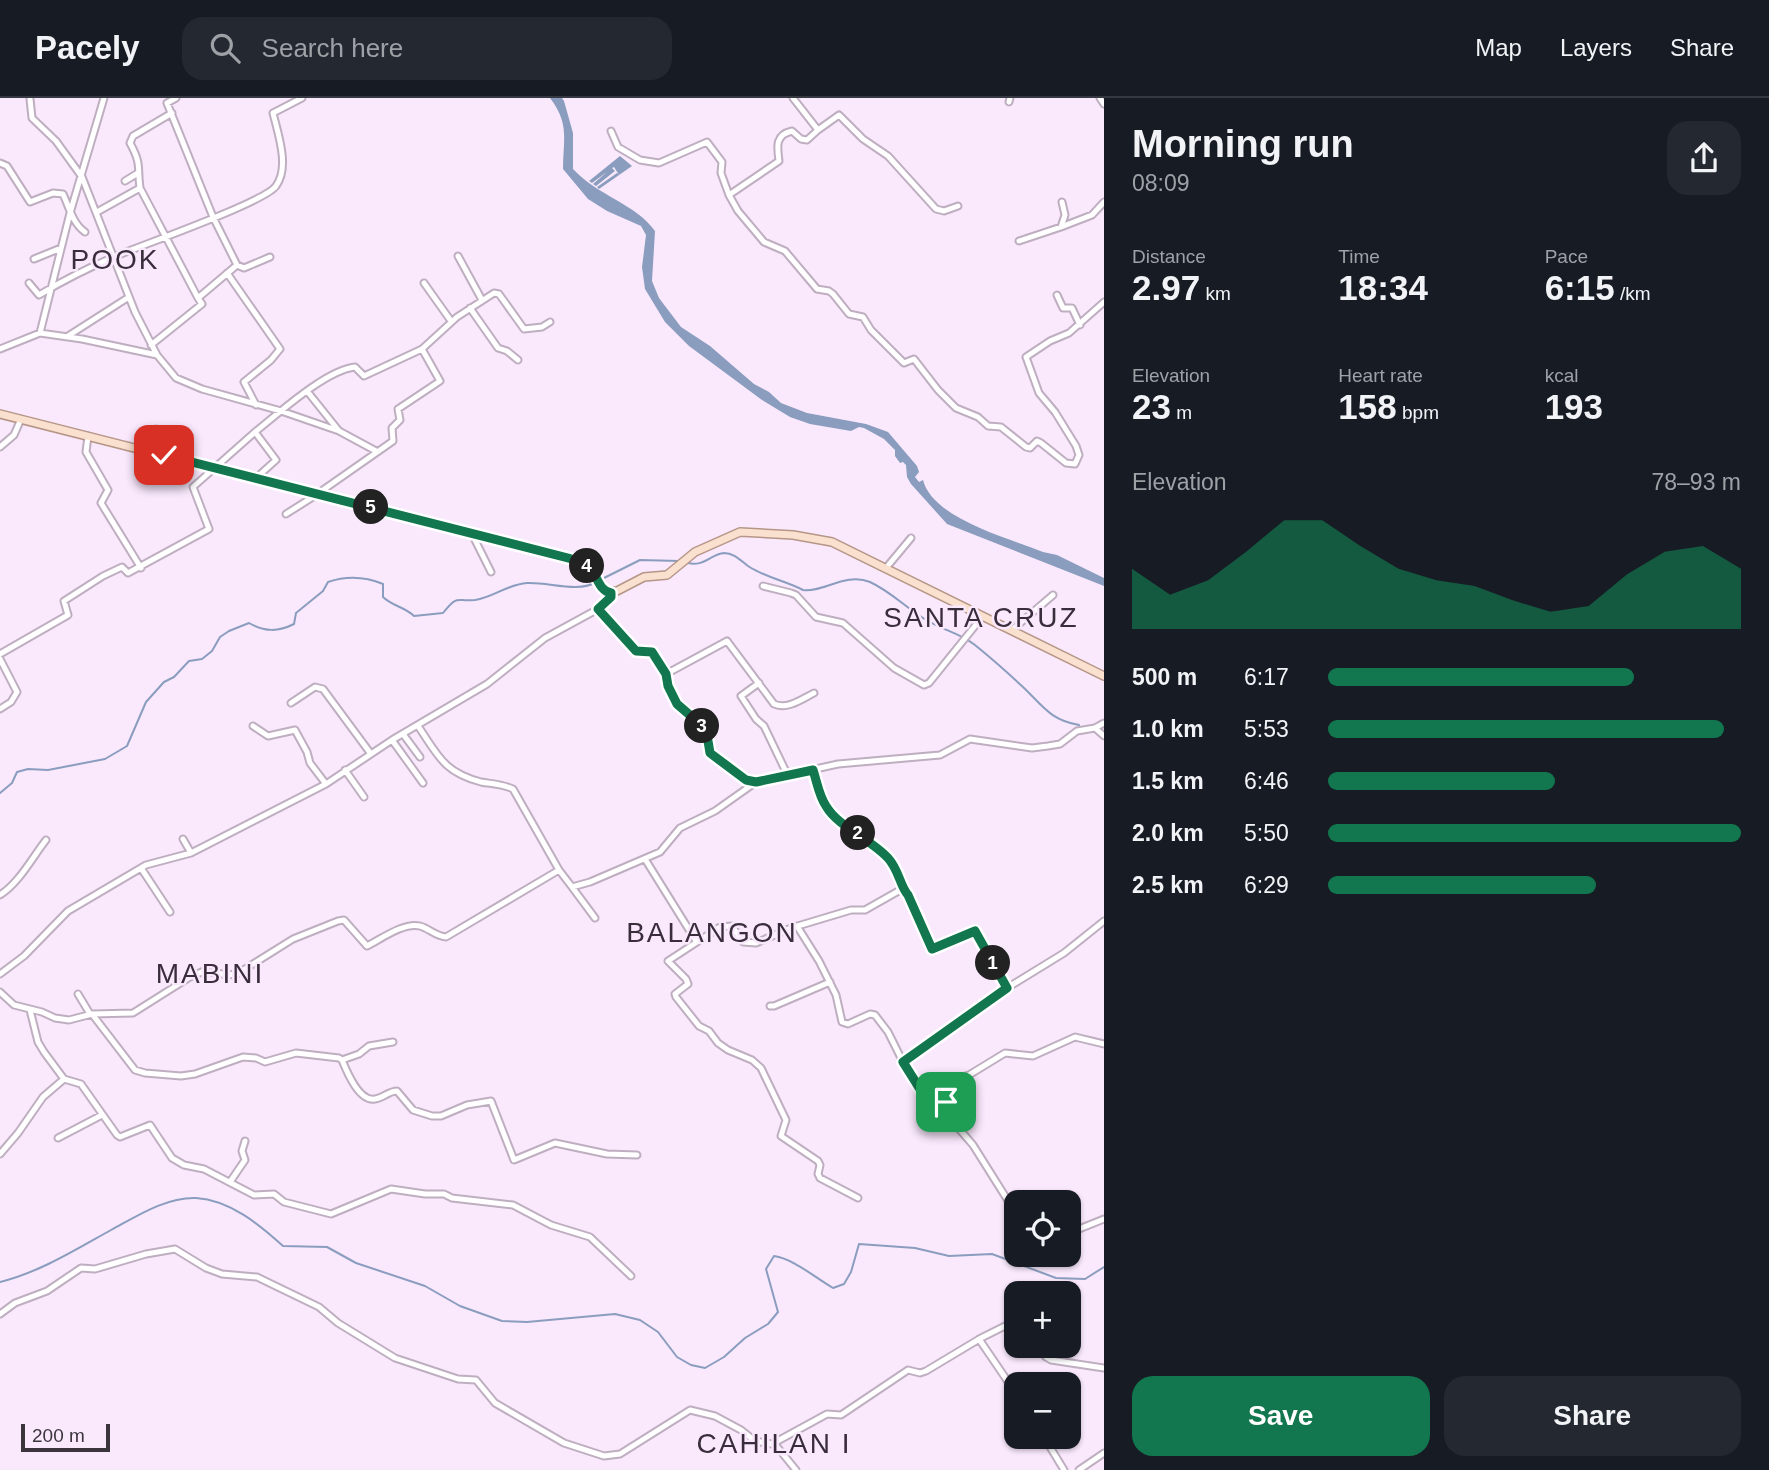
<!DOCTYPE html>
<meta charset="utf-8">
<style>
body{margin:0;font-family:Helvetica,sans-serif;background:#242831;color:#f1f3f6;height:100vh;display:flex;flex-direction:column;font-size:26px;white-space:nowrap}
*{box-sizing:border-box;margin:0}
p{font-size:23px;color:#9ea1a6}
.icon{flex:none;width:38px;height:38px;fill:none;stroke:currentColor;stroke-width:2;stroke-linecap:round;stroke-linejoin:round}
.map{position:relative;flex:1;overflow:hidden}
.side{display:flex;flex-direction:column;background:#171b24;width:665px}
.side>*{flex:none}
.tools{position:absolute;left:1004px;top:1092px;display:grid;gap:14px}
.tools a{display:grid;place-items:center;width:77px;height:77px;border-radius:14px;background:#171b24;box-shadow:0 2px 5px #0004;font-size:35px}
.scale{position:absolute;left:21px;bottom:18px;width:89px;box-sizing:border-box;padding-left:7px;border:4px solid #3b343c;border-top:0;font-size:19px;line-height:24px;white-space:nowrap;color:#3b343c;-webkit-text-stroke:5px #fae9fd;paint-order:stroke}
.pin{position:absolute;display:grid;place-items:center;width:60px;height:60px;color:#fff;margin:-30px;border-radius:14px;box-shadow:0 4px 10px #0006}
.km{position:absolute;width:35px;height:35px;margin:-18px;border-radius:50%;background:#222;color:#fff;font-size:19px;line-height:35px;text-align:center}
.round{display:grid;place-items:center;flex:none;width:74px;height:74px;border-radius:21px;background:#242831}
.headline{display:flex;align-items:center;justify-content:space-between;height:119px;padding:0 28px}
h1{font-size:38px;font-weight:700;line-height:52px}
.metrics{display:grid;grid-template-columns:repeat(3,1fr);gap:10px;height:119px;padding:7px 28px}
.metrics div{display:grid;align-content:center}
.metrics b{font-size:35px;font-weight:700}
.metrics small{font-size:19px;font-weight:400}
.metrics p{font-size:19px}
.chart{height:196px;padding:14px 28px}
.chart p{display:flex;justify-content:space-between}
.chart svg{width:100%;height:126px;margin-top:7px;fill:#12764e;opacity:.7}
.action{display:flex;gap:14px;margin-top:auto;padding:14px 28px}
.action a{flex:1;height:80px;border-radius:21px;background:#12764e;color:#fff;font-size:28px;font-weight:700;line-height:80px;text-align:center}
.action a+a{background:#242831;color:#f1f3f6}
ul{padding:0 28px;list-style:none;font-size:23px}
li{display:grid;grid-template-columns:112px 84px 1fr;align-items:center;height:52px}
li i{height:18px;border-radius:9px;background:#12764e}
header{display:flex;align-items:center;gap:42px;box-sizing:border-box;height:98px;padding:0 35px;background:#171b24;border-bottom:2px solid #363941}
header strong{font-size:33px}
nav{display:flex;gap:38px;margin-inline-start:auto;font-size:24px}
.search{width:490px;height:63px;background:#242831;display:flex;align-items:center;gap:18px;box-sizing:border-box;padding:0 24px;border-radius:21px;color:#9ea1a6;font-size:26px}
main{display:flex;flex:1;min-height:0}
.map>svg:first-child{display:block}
.water{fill:#8b9dbe}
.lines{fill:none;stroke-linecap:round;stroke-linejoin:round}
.stream{stroke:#8b9dbe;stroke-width:2}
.minor-casing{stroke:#beaec0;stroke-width:9}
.major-casing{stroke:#b59687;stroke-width:10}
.minor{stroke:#fff;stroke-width:5}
.major{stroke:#fae0cf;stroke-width:7}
.route-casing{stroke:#fff;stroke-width:14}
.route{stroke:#12764e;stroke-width:9}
.labels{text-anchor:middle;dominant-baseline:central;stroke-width:5;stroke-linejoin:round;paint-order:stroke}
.quarter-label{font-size:28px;letter-spacing:2px;fill:#392c3b;stroke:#fae9fd}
</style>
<header>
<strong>Pacely</strong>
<div class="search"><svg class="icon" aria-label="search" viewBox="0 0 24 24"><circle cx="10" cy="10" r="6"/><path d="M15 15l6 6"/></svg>Search here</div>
<nav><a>Map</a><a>Layers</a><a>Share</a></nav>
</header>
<main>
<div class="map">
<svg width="1104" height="1372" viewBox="0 0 1104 1372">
<rect width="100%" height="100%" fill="#fae9fd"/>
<path class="water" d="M 550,0 L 562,0 L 564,3 L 573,35 L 573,71 C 598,98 636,106 655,133 L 652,183 L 659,200 L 681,229 L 710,248 L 754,286 L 769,294 L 781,305 L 807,315 L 866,326 L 888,334 L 917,368 L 919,374 L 915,379 L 919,384 L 923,382 C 933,421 1009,440 1043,454 L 1057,457 L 1104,480 L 1104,488 L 947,426 L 911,386 L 907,379 L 906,367 L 903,364 L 900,365 L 895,358 L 895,352 L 884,341 L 864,330 L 859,329 L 851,333 L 810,326 L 790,319 L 762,302 L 689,248 L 665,224 L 645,191 L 642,169 L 646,137 L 641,128 L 607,113 L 588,101 L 563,71 C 563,42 570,26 550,0 Z
M 620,58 L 632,68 L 599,91 L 597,89 L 617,75 L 619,77 L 614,69 L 612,70 L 615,73 L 596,88 L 593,86 L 607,74 L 592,85 L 589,83 Z"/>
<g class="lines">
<path class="stream" d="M 688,465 C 704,469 711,456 724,455 C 734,455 740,462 748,468 C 764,479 786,483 803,492 C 822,495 846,474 870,484 C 892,494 908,512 928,523 C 945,533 958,534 975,547 C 991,560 1008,575 1023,589 C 1043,608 1050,622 1079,627
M 602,481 L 640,462 L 679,463
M 0,695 L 12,685 L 17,674 L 28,671 L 48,672 L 105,661 L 127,648 L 146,604 L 164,584 L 174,579 L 189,563 L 202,561 L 212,553 L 220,539 L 229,533 L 249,525 C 265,534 278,534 294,526 L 296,515 L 323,493 L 328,484 C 346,478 366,479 383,486 L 383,499 C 392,508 405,509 414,518 L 443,515 C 458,496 456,504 475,502 C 494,499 508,486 527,485 C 550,484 577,495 597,484
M 0,1184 C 40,1174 75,1152 111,1132 C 137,1118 166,1099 196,1100 C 230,1102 260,1127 283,1148 L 327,1149 L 356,1165 L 425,1188 L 460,1208 L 502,1223 L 527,1224 L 615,1216 L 640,1222 L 658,1234 L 677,1259 L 691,1267 L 705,1270 L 724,1259 L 745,1240 L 768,1226 L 778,1214 L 766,1171 L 774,1158 C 794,1161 814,1179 833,1190 L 844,1186 L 851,1174 L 859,1146 L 915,1150 L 949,1158 L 992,1156 L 1056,1180 L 1085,1181 L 1104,1169"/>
<g class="minor-casing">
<path id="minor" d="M 176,0 L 167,5 L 213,119 L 237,167
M 793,0 L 818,32 L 807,42 L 801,41 L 792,33 C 775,37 777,48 779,63 L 729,97 L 738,113 L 764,144 L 785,153 L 817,191 L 829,193 L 833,196 L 849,216 L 863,219 L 871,232 L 904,265 L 914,261 L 938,292 L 956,310 L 978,319 L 988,328 L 1001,329 L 1026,349 L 1030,350 L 1037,343 L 1041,345 L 1066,365 L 1075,366 L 1079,357 L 1076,348 L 1055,314 L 1039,295 L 1026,259 L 1050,243 L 1069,235 L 1104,204
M 1100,0 L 1104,6
M 30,1 L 32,20 L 56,43 L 82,79 L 135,214 L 157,257 L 176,280 L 202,291 L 281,313 L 339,333 L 376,353
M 1009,4 L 1010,0
M 172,15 L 133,38 L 130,45 C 142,67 137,68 140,90 L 198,200
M 818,32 L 839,17 L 863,41 L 888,58 L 936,111 L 944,113 L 958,108
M 611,33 L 618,49 L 640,62 L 659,65 L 707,44 L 722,64 L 721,75 L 729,97
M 0,65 L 7,68 L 30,104 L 53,95 L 63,96 C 69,109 73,126 85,134
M 125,83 L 138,75
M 1062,104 L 1065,117 L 1061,129 L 1092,117 L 1104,104
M 97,114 L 140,90
M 1019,143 L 1061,129
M 458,158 L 482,202
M 34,161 L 61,150
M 227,175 L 280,251 L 271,262 L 244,284 L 256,307
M 29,185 L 39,197 C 64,182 90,169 116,158 C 142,147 265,104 276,88 C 290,69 278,36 273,15 L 302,0
M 424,185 L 451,223
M 1057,197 L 1063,210 L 1072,210 L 1080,227
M 470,210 L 498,250 L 507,253 L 518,262
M 40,235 L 82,241 L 157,257
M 68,238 L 129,199
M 151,247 L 202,206 L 198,200 L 237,167 L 244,170 L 270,159
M 0,251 L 40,235 L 70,115 L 104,0
M 422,251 L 457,219 L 494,195 L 499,196 L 524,231 L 542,229 L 550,224
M 307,293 L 339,333
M 156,331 L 164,357
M 88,338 L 86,354 L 108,392 L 101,405 L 141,470
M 0,349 L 14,337 L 21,321
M 256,380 L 276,362 L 255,334 C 279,315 326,272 355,269 L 364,278 L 422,251 L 440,283 L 398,311 L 400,322 L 392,330 L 393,343 L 323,392 L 321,398
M 286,416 L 316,397
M 472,436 L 491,474
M 886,470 L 911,440
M 763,488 L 791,495 L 796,497 L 816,519 L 843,525 L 894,570 L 924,587 L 929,585 L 983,518
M 598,511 L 637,553 L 652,554 L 666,576 L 668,588 L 677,606 L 706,631 L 710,655 L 740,678 L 755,684
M 1012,532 L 1053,497
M 0,556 L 68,517 L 64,503 L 103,478 L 122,469 L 128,475 L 209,431 L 193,389 L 255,334
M 0,561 L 17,594 L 11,604 L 0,611
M 666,576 L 727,543 L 774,606 C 787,612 802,601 814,595
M 759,585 L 741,598 L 756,621 L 764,628 L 788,678
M 291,605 L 315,589 L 323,591 L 371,656
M 253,628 L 268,638 L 295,632 L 307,654 L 310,665 L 326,686
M 418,628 C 438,657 443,674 481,684 C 492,686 502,686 513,691 L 559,772 L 572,789 L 590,784 L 660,754 L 680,730 L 715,713 L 756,684 L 838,666 L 940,657 L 970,641 L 1032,650 L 1048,648 L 1060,646 L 1077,633 L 1095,630 L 1104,625
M 1095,630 L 1104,638
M 403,636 L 420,659
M 392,642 L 423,685
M 345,672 L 364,699
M 813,672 C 818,688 821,705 833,717 C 837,723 845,726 851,730 C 871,744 901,764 902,791
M 183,741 L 191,755
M 645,761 L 696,843
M 141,770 L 170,814
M 572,789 L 595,820
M 0,797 C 19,785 32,760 46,742
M 1104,823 L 1064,855 L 1007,890 L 903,964 L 927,999 L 954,981 L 969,977 L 1005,955 L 1033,958 L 1075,939 L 1104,946
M 797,828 L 819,863 L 836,897 L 842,924 L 848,926 L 870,916 L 875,917 L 888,934 L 903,964
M 0,876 L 24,858 L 68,813 L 146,767 L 191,755 L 326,686 L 392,642 L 487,586 L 545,540 L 600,510 L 611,499 L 611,495
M 0,894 L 14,907 L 42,914 L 55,920 L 69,922 L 92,916 L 133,915 L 190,879 L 204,873 L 228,877 L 237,876 L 293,841 L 338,823 L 344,822 L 367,848 C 381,841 404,824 420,828 C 430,831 435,838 446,839 L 559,772
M 78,896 L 90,916
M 770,908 L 774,908 L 830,884
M 30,912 L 38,944 L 44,954 L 64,981 L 81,986 L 117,1037 L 120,1039 L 150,1027 L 172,1060 L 184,1067 L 204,1071 L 254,1097 L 274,1096 L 284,1104 L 331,1116 L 391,1091 L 425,1096 L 444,1096 L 452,1100 L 513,1107 L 551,1127 L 590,1139 L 631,1178
M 92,916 L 135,972 L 145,975 L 181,978 L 195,976 L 243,959 L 256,960 L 265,964 L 296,955 L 339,960 L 342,962 L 359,956 L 369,948 L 393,944
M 342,962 C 347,974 359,1004 375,1001 C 383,1000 389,993 397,993 L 413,1012 L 432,1018 L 441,1018 L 467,1007 L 491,1003 L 514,1062 L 555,1045 L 607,1056 L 637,1057
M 936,994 L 946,1004 L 955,1026 L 973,1047 L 1017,1117
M 58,1040 L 102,1017
M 0,1056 L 18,1035 L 43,999 L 64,981
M 230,1084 L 245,1062 L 242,1053 L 245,1043
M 858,1100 L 820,1080 L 818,1076 L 820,1067 L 818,1063 L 781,1038 L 786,1022 L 761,970 L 752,962 L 728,952 L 718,945 L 709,933 L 699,928 L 676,899 L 675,896 L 688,886 L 686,881 L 668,863 L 720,829 L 732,828 L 743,844 L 756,845 L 791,830 L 851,812 L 865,812 L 902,791 L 908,797 L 932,851 L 975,833 L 1007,890
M 1069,1135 L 1104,1121
M 0,1216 L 15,1205 L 47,1193 L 81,1170 L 95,1171 L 146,1156 L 175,1151 L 206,1170 L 222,1176 L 257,1179 L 319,1209 L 338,1225 L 395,1260 L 458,1281 L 476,1282 L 495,1305 L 564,1345 L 604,1358 L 620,1356 L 690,1312 L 715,1318 L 741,1332 L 755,1343 L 772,1346 L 827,1316 L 841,1317 L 908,1272 L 920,1275 L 926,1273 L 981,1240 L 1017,1222
M 979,1241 L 1017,1297
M 1038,1248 L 1046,1259 L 1051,1262 L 1104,1270
M 1044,1339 L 1064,1372
M 774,1345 L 796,1372
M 1079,1372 L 1104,1355"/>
</g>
<g class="major-casing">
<path id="major" d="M 0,316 L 568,460 L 589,469 L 606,494 L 617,493 L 644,479 L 667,477 L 695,454 L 740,434 L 793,437 L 832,444 L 1104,578"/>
</g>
<use href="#minor" class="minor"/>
<use href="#major" class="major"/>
</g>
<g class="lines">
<g class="route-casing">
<path id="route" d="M 164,357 L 568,460 C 575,462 584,464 589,469 C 598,478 598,492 611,495 L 611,499 L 598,511 L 636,553 L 652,554 L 666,576 L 668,588 L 677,606 L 706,631 L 710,655 L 746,682 L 756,684 L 813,672 C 817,684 819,698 826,708 C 838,729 871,741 888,760 C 899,772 900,788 908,797 L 932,851 L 975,833 L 1007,890 L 903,964 L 925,999 L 936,994 L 946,1004"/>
</g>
<use href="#route" class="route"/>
</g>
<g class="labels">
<g class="quarter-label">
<text x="115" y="161">POOK</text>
<text x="981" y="519">SANTA CRUZ</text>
<text x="712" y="834">BALANGON</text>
<text x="210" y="875">MABINI</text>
<text x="774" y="1345">CAHILAN I</text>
</g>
</g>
</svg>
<div class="tools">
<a><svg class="icon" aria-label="locate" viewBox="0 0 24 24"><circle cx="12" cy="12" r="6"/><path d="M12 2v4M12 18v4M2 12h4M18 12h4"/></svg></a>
<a>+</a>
<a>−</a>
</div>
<div class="scale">200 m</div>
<div class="pin" style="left:946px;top:1004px;background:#1e9e55"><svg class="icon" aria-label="arrive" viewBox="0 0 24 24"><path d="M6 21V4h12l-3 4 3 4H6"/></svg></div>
<div class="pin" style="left:164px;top:357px;background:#d93025"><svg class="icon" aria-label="check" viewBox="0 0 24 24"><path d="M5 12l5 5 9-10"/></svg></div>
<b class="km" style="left:993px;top:865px">1</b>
<b class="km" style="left:858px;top:735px">2</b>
<b class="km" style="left:702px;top:628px">3</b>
<b class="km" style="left:587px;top:468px">4</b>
<b class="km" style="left:371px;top:409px">5</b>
</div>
<section class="side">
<div class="headline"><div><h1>Morning run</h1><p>08:09</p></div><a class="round"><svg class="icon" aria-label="share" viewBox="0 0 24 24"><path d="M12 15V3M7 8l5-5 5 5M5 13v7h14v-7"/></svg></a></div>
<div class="metrics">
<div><p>Distance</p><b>2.97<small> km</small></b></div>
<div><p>Time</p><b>18:34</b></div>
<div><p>Pace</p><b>6:15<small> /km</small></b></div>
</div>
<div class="metrics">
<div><p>Elevation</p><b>23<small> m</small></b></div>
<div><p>Heart rate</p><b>158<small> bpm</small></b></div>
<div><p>kcal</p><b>193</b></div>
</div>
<div class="chart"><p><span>Elevation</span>78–93 m</p>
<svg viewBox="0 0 160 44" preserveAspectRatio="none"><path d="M0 44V23L10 32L20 27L30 17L40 6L50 6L60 15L70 23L80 27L90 29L100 34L110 38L120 36L130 25L140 17L150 15L160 23V44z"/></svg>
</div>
<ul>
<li><b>500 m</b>6:17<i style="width:74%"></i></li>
<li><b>1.0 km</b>5:53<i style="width:96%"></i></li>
<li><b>1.5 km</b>6:46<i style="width:55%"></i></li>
<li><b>2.0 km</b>5:50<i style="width:100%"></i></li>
<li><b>2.5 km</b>6:29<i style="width:65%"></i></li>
</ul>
<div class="action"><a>Save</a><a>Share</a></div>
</section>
</main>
